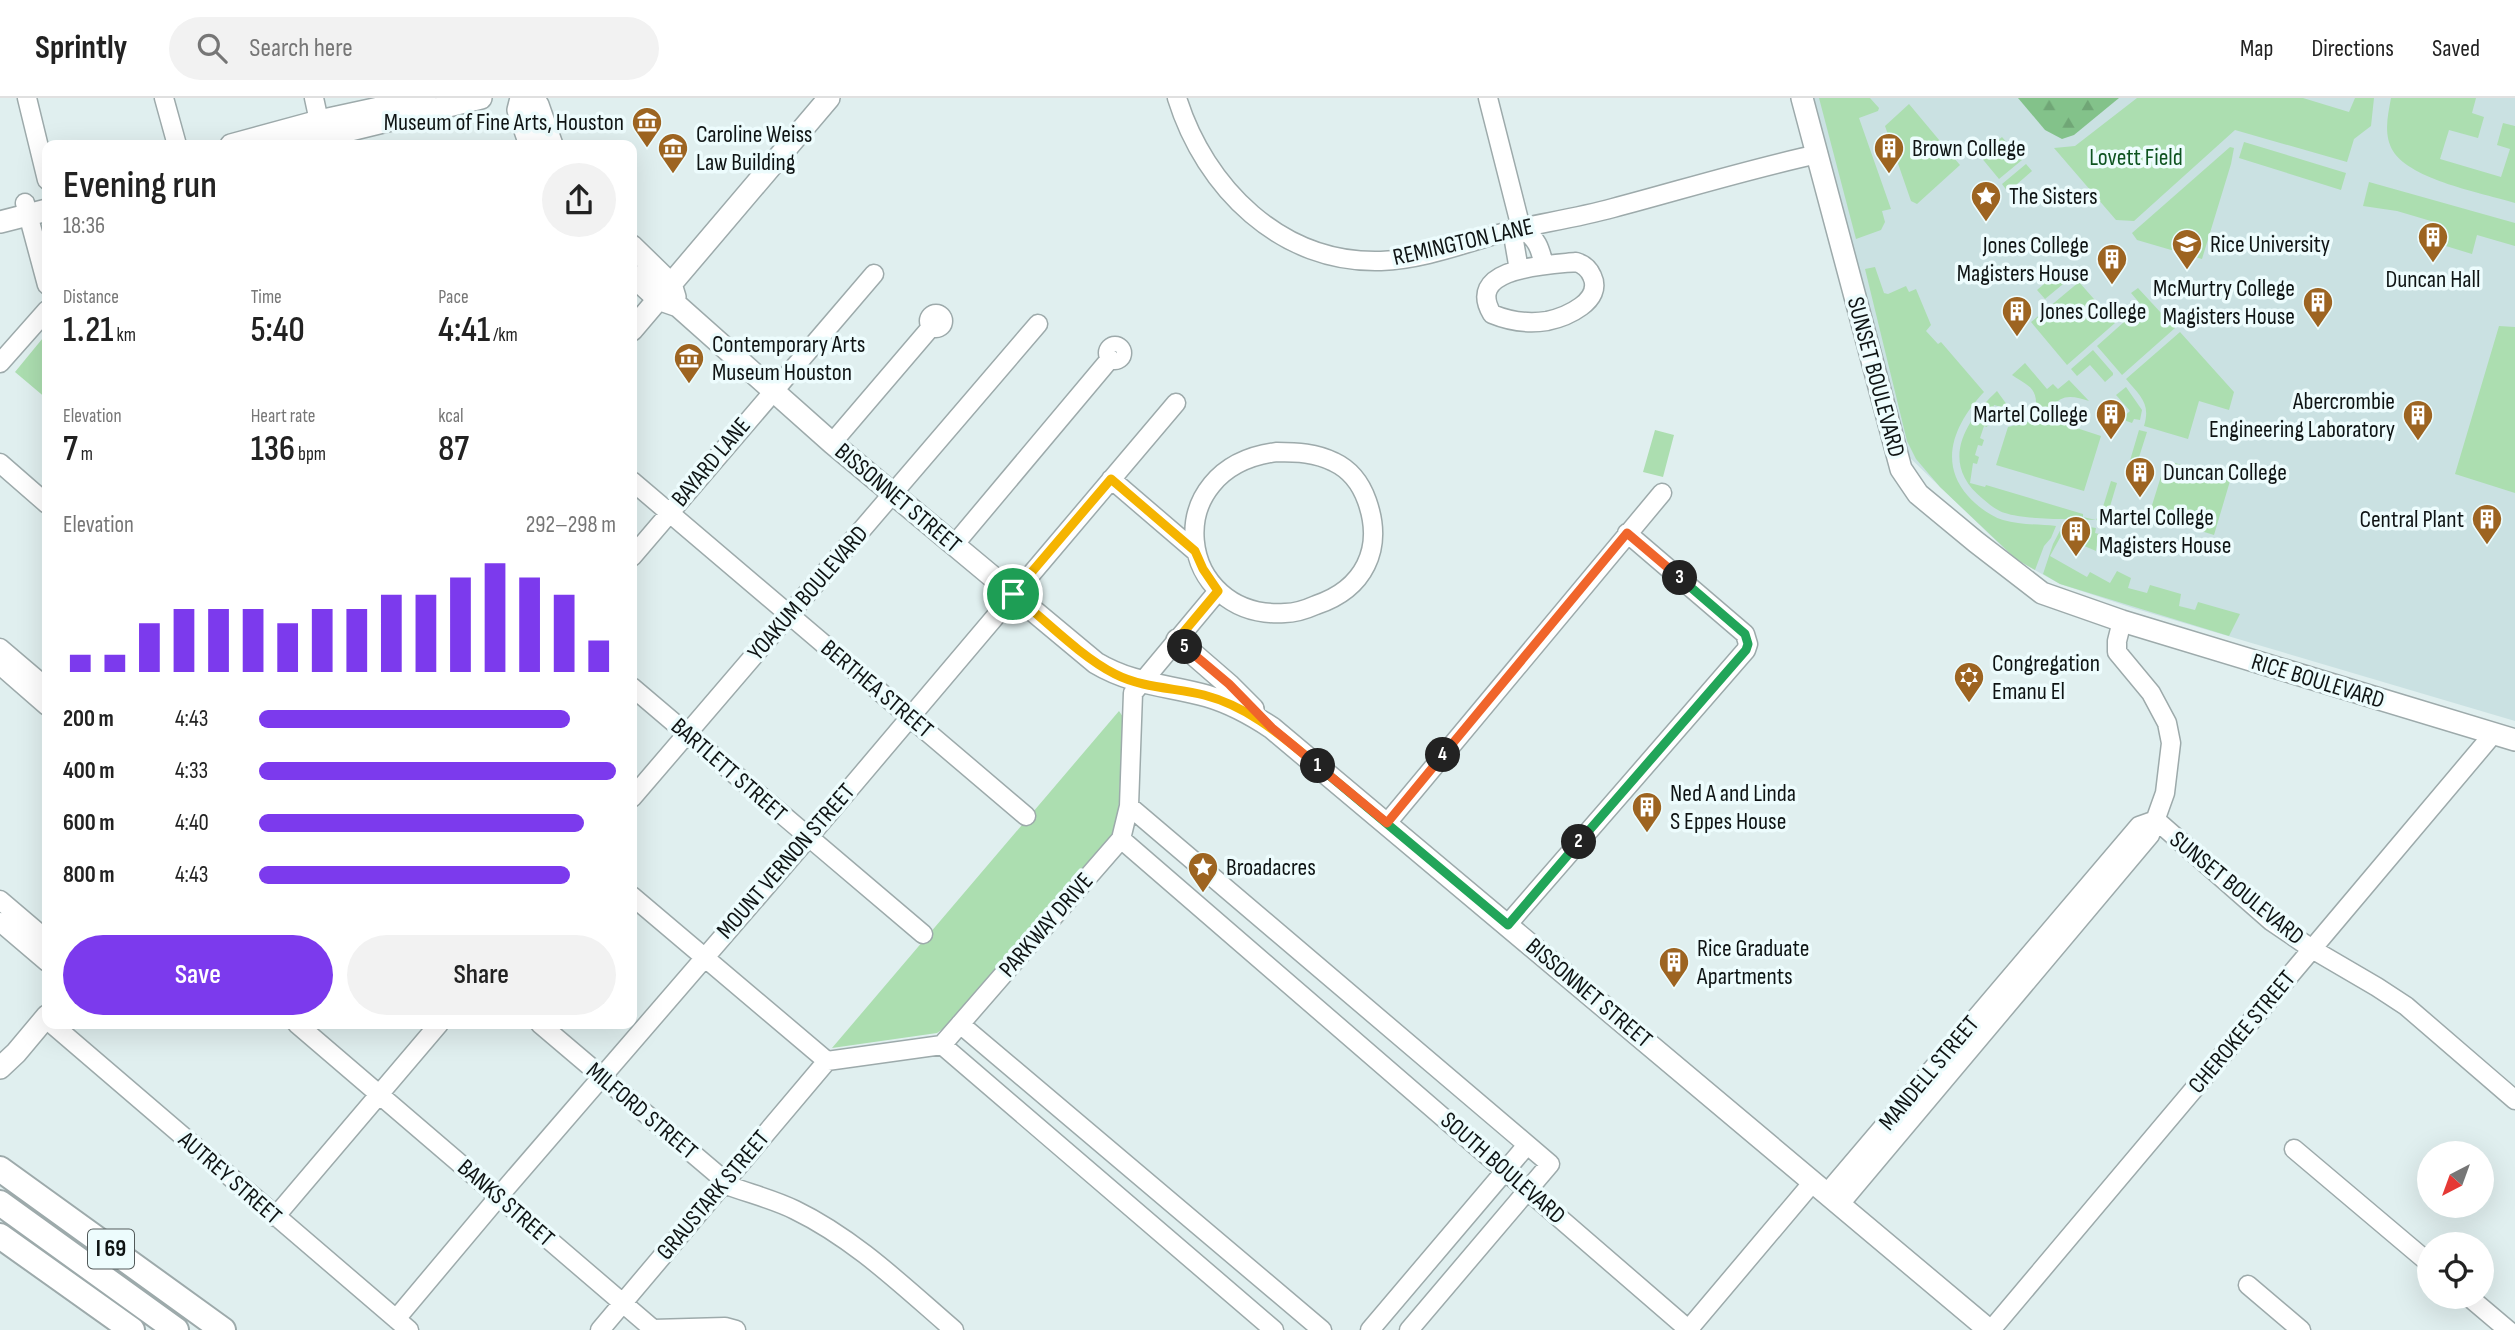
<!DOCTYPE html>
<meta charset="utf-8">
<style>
body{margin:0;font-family:"Sofia Sans Condensed",sans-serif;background:#f2f2f2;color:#222;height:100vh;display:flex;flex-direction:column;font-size:26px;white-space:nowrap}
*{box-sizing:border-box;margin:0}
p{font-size:23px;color:#767676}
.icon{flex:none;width:38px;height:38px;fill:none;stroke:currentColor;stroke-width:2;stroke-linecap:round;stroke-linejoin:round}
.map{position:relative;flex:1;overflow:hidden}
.side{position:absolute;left:42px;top:42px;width:595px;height:889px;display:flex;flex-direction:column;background:#fff;border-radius:14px;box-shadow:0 7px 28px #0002}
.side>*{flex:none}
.needle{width:46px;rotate:221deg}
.controls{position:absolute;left:2417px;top:1043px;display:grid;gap:14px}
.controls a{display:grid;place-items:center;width:77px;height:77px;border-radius:50%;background:#fff;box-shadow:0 7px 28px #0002;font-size:35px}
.pin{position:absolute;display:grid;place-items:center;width:60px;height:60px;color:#fff;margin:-30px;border:4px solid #fff;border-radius:50%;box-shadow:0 2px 7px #0007}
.km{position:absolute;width:35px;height:35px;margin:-18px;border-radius:50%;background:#222;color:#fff;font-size:19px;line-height:35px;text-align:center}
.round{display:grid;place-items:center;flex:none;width:74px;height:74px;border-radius:37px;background:#f2f2f2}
.overview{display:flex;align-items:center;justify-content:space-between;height:119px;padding:0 21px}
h1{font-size:38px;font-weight:600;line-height:52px}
.stats{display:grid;grid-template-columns:repeat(3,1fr);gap:10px;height:119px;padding:7px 21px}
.stats div{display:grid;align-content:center}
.stats b{font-size:35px;font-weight:600}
.stats small{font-size:19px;font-weight:400}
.stats p{font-size:19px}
.chart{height:196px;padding:14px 21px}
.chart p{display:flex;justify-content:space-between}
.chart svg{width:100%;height:126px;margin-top:7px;stroke:#7c3aed;stroke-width:6}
.button{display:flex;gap:14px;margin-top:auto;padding:14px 21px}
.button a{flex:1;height:80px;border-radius:42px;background:#7c3aed;color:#fff;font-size:28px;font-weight:600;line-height:80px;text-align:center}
.button a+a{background:#f2f2f2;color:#222}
ul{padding:0 21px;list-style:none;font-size:23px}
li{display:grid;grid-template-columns:112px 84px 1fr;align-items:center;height:52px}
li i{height:18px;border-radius:9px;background:#7c3aed}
header{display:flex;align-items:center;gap:42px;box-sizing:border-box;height:98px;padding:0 35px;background:#fff;border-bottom:2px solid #e0e0e0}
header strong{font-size:33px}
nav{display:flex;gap:38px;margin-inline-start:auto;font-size:24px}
.search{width:490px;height:63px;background:#f2f2f2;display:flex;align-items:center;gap:18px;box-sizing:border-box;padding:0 24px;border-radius:38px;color:#767676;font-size:26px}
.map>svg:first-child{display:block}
.built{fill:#cae1e2}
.green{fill:#acdeb0}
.forest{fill:url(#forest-firs)}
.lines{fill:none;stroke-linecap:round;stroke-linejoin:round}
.minor-casing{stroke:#9daaab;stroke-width:21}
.major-casing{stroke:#9daaab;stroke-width:24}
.highway-casing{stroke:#9daaab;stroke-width:28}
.minor{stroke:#fff;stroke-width:18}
.major{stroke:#fff;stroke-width:21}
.highway{stroke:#fff;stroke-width:24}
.split-1-casing{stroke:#fff;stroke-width:14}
.split-2-casing{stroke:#fff;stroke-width:14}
.split-3-casing{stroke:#fff;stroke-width:14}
.split-4-casing{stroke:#fff;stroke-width:14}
.split-5-casing{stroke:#fff;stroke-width:14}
.split-6-casing{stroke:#fff;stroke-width:14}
.split-1{stroke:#f5b400;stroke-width:9}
.split-2{stroke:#22a559;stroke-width:9}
.split-3{stroke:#22a559;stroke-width:9}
.split-4{stroke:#f0652b;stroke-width:9}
.split-5{stroke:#f0652b;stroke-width:9}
.split-6{stroke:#f5b400;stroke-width:9}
.labels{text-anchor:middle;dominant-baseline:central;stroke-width:7;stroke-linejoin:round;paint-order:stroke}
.shield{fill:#edfcfd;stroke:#525a5a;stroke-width:2}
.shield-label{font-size:23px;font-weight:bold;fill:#0f1414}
.poi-label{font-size:24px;fill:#0f1414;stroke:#edfcfd;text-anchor:start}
.park-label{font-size:24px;fill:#0e5420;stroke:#edfcfd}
.street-label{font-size:24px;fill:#0f1414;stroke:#edfcfd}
</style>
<header>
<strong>Sprintly</strong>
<div class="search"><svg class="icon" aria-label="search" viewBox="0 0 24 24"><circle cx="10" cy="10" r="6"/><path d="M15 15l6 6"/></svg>Search here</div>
<nav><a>Map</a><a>Directions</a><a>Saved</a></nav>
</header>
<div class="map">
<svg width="2515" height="1232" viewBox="0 0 2515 1232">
<defs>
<pattern id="forest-firs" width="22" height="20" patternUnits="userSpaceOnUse" patternTransform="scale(1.75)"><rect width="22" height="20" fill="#83c28a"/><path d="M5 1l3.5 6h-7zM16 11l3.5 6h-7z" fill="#70a676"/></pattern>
</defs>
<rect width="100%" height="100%" fill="#e0efef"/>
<path class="built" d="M 1814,0 L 2515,0 L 2515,623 L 2133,510 L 2060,486 L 2015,461 L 1907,357 Z"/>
<path class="green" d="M 1819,0 L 1870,0 L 1879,10 L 1878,13 L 1859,20 L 1891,111 L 1882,113 L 1885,124 L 1881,132 L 1856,141 Z
M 2137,0 L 2303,0 L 2349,14 L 2355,0 L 2374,0 L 2371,28 L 2354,41 L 2347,64 L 2235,32 L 2134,123 L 2116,122 L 2054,50 L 2075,48 Z
M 2391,0 L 2476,0 L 2472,15 L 2484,19 L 2478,40 L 2449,32 L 2440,61 L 2501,79 L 2510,51 L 2497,47 L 2503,25 L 2515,28 L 2515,105 C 2482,95 2411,82 2393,53 C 2383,36 2388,17 2391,0 Z
M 1909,6 L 1960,67 L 1917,106 L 1911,103 L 1885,28 Z
M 2002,39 L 2022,62 L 1999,81 L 1980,58 Z
M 2244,44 L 2346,75 L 2341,92 L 2239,60 Z
M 2230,49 L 2234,50 L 2231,66 L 2202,161 L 2137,142 L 2132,135 Z
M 2026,66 L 2032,73 L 2008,94 L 2002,86 Z
M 2369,84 L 2515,125 L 2515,148 L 2477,137 L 2472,156 L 2436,145 L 2441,126 L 2397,113 L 2363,108 Z
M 1875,169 L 1884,195 L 1888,196 L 1906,188 L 1909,194 L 1916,191 L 1931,227 L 1926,233 L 1938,246 L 1941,244 L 1984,294 C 1956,324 1937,363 1968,398 C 1977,408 1990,418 2003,422 C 2019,427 2039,426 2056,428 L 2051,440 L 2044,448 L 2035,472 L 2016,461 L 1940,389 L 1916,361 L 1907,343 L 1865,171 Z
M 2040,176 L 2068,182 L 2045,201 L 2037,192 L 2044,186 Z
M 2079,184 L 2115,225 L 2067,267 L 2031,224 Z
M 2138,190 L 2175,230 L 2122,277 L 2097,248 L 2142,208 L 2131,195 Z
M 2499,228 L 2515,229 L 2515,395 L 2455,376 Z
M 2180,234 L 2234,294 L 2229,312 L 2199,303 L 2188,341 L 2144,328 C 2151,305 2140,298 2126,281 Z
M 47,235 L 47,301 L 15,274 Z
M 2093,252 L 2113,275 L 2113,277 L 2105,284 L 2090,267 L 2077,278 L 2071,271 Z
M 2025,265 L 2047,291 L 2053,286 L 2058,291 L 2069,282 L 2089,303 C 2074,298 2060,295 2052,311 L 2036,307 C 2037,288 2024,286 2012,277 Z
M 2126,289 L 2142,312 L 2140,322 L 2134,321 L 2132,325 L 2121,321 L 2130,313 L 2116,297 Z
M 1997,293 L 2010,311 L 2011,319 L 2006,317 L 2008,311 L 1994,307 L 1993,310 L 1989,310 L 1985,322 L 1989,323 L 1987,329 L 1984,328 L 1980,340 L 1984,342 L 1982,348 L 1978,347 L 1975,357 L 1979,359 L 1977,366 L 1973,365 L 1970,385 L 1985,389 L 1986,387 L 2083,416 L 2083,419 L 2096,422 L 2099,415 L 2101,415 L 2111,383 L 2117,385 L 2105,425 L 2096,422 C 2073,421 2025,422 2005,415 C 1997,413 1989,406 1983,401 C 1939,366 1964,324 1997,293 Z
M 2034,316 L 2101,338 L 2084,393 L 1996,367 L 2008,329 L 2028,324 Z
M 1655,332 L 1674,337 L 1663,379 L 1643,374 Z
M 2139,332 L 2147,334 L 2133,378 L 2126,376 Z
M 2166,362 L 2230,383 L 2214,437 L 2149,417 Z
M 2063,427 L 2071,428 L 2065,439 L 2061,438 L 2050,458 L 2087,479 L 2090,474 L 2110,485 L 2117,473 L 2131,480 L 2128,490 L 2147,495 L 2150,487 L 2181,496 L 2179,508 L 2195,512 L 2198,504 L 2240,516 L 2229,538 L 2060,486 L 2043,476 L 2053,446 Z
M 2078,427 L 2096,430 L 2095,435 L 2099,436 L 2096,453 L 2068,441 Z
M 1119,613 L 1123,619 L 1118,725 L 1112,737 L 947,928 L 937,935 L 832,950 Z"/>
<path class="forest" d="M 2018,0 L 2119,0 L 2074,37 L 2062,41 L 2045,32 Z"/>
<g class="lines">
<g class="minor-casing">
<path id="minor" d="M 27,0 L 47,82
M 164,0 L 177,47
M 314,0 L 319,23
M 1177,0 C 1205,90 1281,166 1381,163 C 1430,161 1477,140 1525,129 C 1554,123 1584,118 1613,110 C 1681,92 1749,71 1818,56
M 1488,0 L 1521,130
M 25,105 L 47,187
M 1521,130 C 1537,140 1540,150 1544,167
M 1576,164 C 1583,166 1589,171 1592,178 C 1604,203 1566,219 1547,223 C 1528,226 1509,223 1492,216 C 1464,169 1548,167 1576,164 Z
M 1519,172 L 1514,143 L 1521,130
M929 223a7 7 0 1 1 14 0a7 7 0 1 1-14 0Z
M1108 255a7 7 0 1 1 14 0a7 7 0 1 1-14 0Z
M 0,265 L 47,212
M 832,345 L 932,228
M 1277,354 C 1297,354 1316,355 1334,364 C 1351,372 1361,386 1367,403 C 1384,451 1364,491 1316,507 C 1307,511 1296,515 1285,515 C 1176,522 1156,369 1277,354 Z
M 0,365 L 47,406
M 1111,381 L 1195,453
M 632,383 L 1026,718
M 954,447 L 1110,261
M 632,459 L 874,176
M 0,550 L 47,590
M 0,567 L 47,608
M 632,589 L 923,836
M 632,700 L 1038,226
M 1129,708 L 1550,1066 L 1409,1232
M 2156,722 L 2271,823 L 2312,851 L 2377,889 L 2406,908 L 2515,1002
M 1387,725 L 1662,395
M 1121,741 L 1689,1232
M 632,798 L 827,963
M 0,802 L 47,842
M 0,824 L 47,864
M 1508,826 L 1746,552 L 1748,546 L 1745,536 L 1627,435
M 52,926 L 409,1232
M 297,926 L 653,1231 L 725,1229 L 736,1232
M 540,926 L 718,1077 L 724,1086 C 747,1095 773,1101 795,1112 C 855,1141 904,1189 954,1232
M 960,926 L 1322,1232
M 942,947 L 1274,1232
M 827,963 L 942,947 L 1121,741 L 1129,708 L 1133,595 L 1218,493
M 2294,1051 L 2429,1165
M 1827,1095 L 2139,728 L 2156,722
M 1840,1106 L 2150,737 L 2165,695 L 2171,645 L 2167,625 L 2151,595 L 2117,554 L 2117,543 L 2122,523
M 275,1119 L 439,926
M 2248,1187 L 2301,1232
M 2469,1199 L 2508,1232
M 396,1221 L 506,1090 L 808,740 L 1176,305
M 600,1232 L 827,963
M 1370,1232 L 1527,1047
M 1688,1232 L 1813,1084
M 1991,1232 L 2494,635"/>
</g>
<g class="major-casing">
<path id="major" d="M 521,0 L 518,12 L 530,47
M 533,0 L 538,7 L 552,47
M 1802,0 L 1901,371 L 1918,396 L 1976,444 L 2042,495 L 2122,523 L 2515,642
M 231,47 L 319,23 L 425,0
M 289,47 L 481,0
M 0,124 L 47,112
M 632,148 L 671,186 L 675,199
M 632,177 L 658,201 L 678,208 L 832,345 L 1096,565 C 1133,587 1168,587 1207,598 C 1231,605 1251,616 1272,630 L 1989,1232
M 632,232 L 829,0
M 1177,542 L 1229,587 L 1253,611
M 0,970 L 16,955 L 47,918"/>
</g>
<g class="highway-casing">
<path id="highway" d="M 0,1071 L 223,1232
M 0,1105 L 176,1232
M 0,1138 L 132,1232"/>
</g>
<use href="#minor" class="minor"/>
<use href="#major" class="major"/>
<use href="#highway" class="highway"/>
</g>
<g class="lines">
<g class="split-1-casing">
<path id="split-1" d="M 1013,496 C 1044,521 1081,559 1115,576 C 1142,590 1176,590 1204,597 C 1250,609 1283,639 1318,668"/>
</g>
<g class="split-2-casing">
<path id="split-2" d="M 1318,668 L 1508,827 L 1579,744"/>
</g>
<g class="split-3-casing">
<path id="split-3" d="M 1579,744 L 1746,552 L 1748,546 L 1745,536 L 1680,480"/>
</g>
<g class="split-4-casing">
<path id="split-4" d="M 1443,657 L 1627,435 L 1680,480"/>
</g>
<g class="split-5-casing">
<path id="split-5" d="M 1185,549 L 1229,586 L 1272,630 L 1387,725 L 1443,657"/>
</g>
<g class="split-6-casing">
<path id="split-6" d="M 1013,496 L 1111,381 L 1195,453 L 1203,471 L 1218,493 L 1177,542 L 1185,549"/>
</g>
<use href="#split-1" class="split-1"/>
<use href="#split-2" class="split-2"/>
<use href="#split-3" class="split-3"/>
<use href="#split-4" class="split-4"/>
<use href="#split-5" class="split-5"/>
<use href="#split-6" class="split-6"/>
</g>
<defs>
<g id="museum-pin" transform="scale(1.575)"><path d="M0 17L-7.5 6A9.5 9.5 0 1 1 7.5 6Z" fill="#9d6421" stroke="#edfcfd"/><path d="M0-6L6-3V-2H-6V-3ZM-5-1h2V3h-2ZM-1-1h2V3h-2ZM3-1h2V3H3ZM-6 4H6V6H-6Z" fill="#fff"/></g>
<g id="building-pin" transform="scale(1.575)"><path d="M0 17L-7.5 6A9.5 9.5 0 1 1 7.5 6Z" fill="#9d6421" stroke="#edfcfd"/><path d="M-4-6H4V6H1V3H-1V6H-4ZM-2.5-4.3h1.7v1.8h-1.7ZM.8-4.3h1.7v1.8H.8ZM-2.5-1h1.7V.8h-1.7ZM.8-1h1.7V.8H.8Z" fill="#fff"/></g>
<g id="sight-pin" transform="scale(1.575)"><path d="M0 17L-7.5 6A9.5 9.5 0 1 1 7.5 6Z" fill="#9d6421" stroke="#edfcfd"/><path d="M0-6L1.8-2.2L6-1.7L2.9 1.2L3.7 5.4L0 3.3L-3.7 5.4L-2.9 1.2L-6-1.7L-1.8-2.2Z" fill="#fff"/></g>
<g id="university-pin" transform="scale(1.575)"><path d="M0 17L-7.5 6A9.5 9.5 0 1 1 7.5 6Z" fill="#9d6421" stroke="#edfcfd"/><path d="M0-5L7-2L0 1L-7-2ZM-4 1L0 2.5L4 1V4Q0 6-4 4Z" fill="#fff"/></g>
<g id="synagogue-pin" transform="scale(1.575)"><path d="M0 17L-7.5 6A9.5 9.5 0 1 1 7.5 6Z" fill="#9d6421" stroke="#edfcfd"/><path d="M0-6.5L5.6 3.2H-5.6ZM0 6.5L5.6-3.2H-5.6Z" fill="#fff"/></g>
</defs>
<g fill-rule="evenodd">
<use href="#museum-pin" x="647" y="24"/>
<use href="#museum-pin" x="673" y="50"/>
<use href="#building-pin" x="1889" y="50"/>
<use href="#sight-pin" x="1986" y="98"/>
<use href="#building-pin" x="2433" y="139"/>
<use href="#university-pin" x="2187" y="146"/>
<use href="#building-pin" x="2112" y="161"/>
<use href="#building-pin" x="2318" y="204"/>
<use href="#building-pin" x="2017" y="213"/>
<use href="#museum-pin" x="689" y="260"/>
<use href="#building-pin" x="2111" y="316"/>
<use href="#building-pin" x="2418" y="317"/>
<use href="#building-pin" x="2140" y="374"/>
<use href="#building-pin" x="2487" y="421"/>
<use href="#building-pin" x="2076" y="433"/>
<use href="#synagogue-pin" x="1969" y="579"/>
<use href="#building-pin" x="1647" y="709"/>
<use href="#sight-pin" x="1203" y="769"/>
<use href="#building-pin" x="1674" y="864"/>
</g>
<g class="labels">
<rect class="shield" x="88" y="1131.5" width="46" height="39" rx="5"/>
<g class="shield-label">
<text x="111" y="1151">I 69</text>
</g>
<g class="poi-label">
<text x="624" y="24" text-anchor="end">Museum of Fine Arts, Houston</text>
<text x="696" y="36">Caroline Weiss<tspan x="696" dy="28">Law Building</tspan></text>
<text x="1912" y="50">Brown College</text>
<text x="2009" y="98">The Sisters</text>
<text x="2210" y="146">Rice University</text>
<text x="2089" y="147" text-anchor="end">Jones College<tspan x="2089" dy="28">Magisters House</tspan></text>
<text x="2433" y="181" text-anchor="middle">Duncan Hall</text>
<text x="2295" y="190" text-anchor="end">McMurtry College<tspan x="2295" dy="28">Magisters House</tspan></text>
<text x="2040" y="213">Jones College</text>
<text x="712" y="246">Contemporary Arts<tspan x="712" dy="28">Museum Houston</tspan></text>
<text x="2395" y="303" text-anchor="end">Abercrombie<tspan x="2395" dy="28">Engineering Laboratory</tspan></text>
<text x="2088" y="316" text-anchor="end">Martel College</text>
<text x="2163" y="374">Duncan College</text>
<text x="2099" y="419">Martel College<tspan x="2099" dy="28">Magisters House</tspan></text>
<text x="2464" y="421" text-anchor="end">Central Plant</text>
<text x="1992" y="565">Congregation<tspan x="1992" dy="28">Emanu El</tspan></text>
<text x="1670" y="695">Ned A and Linda<tspan x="1670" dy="28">S Eppes House</tspan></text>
<text x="1226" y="769">Broadacres</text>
<text x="1697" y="850">Rice Graduate<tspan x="1697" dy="28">Apartments</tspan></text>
</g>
<g class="park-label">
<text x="2136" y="59">Lovett Field</text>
</g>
<g class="street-label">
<text transform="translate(1463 144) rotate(-13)">REMINGTON LANE</text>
<text transform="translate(1876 279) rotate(75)">SUNSET BOULEVARD</text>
<text transform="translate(711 364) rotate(-50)">BAYARD LANE</text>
<text transform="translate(898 400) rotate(40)">BISSONNET STREET</text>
<text transform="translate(808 495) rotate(-49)">YOAKUM BOULEVARD</text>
<text transform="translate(2318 583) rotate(17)">RICE BOULEVARD</text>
<text transform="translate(877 591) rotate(40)">BERTHEA STREET</text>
<text transform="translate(729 672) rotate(41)">BARTLETT STREET</text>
<text transform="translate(786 763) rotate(-49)">MOUNT VERNON STREET</text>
<text transform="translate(2237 790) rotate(39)">SUNSET BOULEVARD</text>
<text transform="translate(1046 827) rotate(-49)">PARKWAY DRIVE</text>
<text transform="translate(1589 895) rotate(40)">BISSONNET STREET</text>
<text transform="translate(2242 934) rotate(-50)">CHEROKEE STREET</text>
<text transform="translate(1929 975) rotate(-50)">MANDELL STREET</text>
<text transform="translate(642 1013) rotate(40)">MILFORD STREET</text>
<text transform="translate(1503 1070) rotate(41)">SOUTH BOULEVARD</text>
<text transform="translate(230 1080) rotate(41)">AUTREY STREET</text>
<text transform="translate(713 1097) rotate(-50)">GRAUSTARK STREET</text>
<text transform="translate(506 1105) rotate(41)">BANKS STREET</text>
</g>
</g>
</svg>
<div class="controls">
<a><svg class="needle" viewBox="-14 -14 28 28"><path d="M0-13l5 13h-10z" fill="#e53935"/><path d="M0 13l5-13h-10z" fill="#767676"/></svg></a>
<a><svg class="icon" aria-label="locate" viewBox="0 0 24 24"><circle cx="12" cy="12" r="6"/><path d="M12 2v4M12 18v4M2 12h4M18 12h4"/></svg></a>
</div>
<div class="pin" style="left:1013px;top:496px;background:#1e9e55"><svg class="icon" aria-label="arrive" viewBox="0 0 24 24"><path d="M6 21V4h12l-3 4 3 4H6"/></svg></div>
<b class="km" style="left:1318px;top:668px">1</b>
<b class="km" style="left:1579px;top:744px">2</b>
<b class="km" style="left:1680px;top:480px">3</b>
<b class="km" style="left:1443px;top:657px">4</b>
<b class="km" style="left:1185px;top:549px">5</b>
<section class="side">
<div class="overview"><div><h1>Evening run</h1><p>18:36</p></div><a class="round"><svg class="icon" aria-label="share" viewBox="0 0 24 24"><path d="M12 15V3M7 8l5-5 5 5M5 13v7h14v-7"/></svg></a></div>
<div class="stats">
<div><p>Distance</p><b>1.21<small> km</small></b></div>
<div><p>Time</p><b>5:40</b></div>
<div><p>Pace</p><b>4:41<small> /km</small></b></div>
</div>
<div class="stats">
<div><p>Elevation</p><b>7<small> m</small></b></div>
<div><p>Heart rate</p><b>136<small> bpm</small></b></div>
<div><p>kcal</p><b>87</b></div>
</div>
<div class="chart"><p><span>Elevation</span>292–298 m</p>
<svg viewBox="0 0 160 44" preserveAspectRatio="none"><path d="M5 44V38M15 44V38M25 44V27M35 44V22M45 44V22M55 44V22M65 44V27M75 44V22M85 44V22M95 44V17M105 44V17M115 44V11M125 44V6M135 44V11M145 44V17M155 44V33"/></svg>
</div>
<ul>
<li><b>200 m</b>4:43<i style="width:87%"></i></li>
<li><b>400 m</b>4:33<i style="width:100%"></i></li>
<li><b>600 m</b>4:40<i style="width:91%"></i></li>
<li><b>800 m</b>4:43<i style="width:87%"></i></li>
</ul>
<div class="button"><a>Save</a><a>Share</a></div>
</section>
</div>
